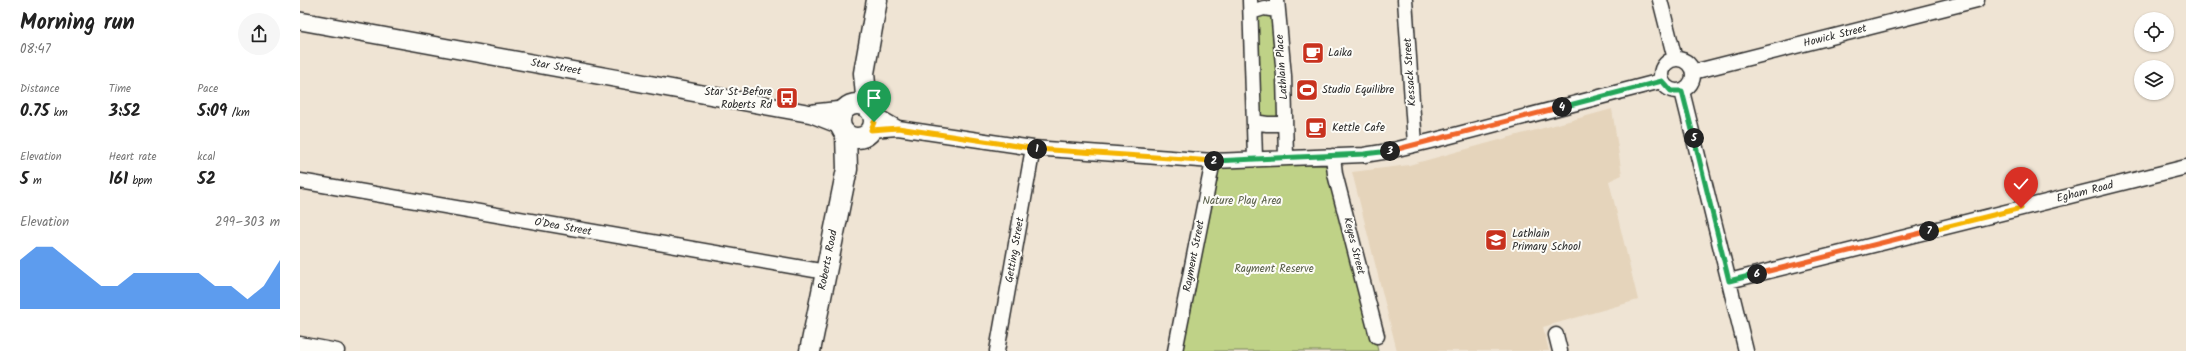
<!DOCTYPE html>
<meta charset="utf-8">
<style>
body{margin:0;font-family:Kalam,sans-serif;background:#f6f6f6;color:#222;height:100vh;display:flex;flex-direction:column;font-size:15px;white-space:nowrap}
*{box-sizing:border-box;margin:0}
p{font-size:13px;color:#767676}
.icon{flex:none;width:22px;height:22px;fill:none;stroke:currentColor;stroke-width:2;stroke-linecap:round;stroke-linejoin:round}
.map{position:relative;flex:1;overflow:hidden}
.drawer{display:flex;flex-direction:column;background:#fff;width:300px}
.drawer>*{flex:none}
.controls{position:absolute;left:1834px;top:12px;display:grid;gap:8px}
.controls a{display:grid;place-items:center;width:40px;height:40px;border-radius:50%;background:#fff;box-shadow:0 1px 3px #0004;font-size:20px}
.pin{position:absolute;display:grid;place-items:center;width:34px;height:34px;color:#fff;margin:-41px -17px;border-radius:50% 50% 50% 0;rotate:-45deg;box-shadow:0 0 4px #0007}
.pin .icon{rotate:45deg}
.km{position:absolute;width:20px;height:20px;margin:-10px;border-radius:50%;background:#222;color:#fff;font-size:11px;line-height:20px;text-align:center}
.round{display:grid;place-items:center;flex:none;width:42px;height:42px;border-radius:21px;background:#f6f6f6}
.overview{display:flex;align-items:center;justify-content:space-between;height:68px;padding:0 20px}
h1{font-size:22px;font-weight:700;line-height:30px}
.metrics{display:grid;grid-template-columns:repeat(3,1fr);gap:6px;height:68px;padding:4px 20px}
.metrics div{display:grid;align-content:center}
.metrics b{font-size:17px;font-weight:700}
.metrics small{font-size:11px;font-weight:400}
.metrics p{font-size:11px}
.chart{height:112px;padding:8px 20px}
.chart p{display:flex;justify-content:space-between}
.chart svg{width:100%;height:72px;margin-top:4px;fill:#1a73e8;opacity:.7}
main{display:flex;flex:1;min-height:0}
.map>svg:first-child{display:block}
.built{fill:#e5d4bb}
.green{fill:#bfd287;stroke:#757e59}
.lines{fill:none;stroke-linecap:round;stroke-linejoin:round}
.minor-casing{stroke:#2b2b2b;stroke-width:17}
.tertiary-casing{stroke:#2b2b2b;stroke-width:20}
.secondary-casing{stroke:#2b2b2b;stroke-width:23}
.minor{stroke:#fdfcf7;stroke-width:14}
.tertiary{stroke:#fdfcf7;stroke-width:17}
.secondary{stroke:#fdfcf7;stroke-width:20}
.split-1-casing{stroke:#fff;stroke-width:8}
.split-2-casing{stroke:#fff;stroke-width:8}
.split-3-casing{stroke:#fff;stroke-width:8}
.split-4-casing{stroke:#fff;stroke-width:8}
.split-5-casing{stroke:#fff;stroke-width:8}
.split-6-casing{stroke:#fff;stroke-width:8}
.split-7-casing{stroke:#fff;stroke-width:8}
.split-8-casing{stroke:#fff;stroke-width:8}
.split-1{stroke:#f5b400;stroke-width:5}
.split-2{stroke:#f5b400;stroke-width:5}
.split-3{stroke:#22a559;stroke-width:5}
.split-4{stroke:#f0652b;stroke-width:5}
.split-5{stroke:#22a559;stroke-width:5}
.split-6{stroke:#22a559;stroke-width:5}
.split-7{stroke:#f0652b;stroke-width:5}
.split-8{stroke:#f5b400;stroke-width:5}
.labels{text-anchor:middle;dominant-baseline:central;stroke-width:4;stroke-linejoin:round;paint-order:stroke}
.street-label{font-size:11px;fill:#2b2b2b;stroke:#fdfcf7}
.poi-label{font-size:11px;fill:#2b2b2b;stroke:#fdfcf7;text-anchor:start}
.park-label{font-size:11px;fill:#575d47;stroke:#fdfcf7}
</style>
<main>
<section class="drawer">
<div class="overview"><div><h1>Morning run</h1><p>08:47</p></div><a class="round"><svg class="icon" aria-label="share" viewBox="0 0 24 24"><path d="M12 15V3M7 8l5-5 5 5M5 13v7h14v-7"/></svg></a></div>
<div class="metrics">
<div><p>Distance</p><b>0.75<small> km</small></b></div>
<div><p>Time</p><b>3:52</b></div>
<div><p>Pace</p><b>5:09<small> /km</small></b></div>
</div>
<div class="metrics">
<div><p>Elevation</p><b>5<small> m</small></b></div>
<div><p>Heart rate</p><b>161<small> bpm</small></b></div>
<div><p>kcal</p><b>52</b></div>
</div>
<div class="chart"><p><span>Elevation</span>299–303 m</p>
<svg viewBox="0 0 160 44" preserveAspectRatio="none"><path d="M0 44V14L10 6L20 6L30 14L40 22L50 30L60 30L70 22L80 22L90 22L100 22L110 22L120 30L130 30L140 38L150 30L160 14V44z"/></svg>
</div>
</section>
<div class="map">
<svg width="1886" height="351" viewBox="0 0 1886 351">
<rect width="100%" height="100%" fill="#efe4d4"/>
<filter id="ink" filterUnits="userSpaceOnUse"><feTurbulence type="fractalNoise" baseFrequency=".025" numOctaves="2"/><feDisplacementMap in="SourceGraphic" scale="8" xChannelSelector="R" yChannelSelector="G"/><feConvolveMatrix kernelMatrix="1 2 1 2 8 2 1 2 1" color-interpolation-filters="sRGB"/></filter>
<g filter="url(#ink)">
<path class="built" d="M 1312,109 L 1322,175 L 1309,181 L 1338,300 L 1243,327 L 1249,351 L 1097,351 L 1052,172 L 1109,165 Z"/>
<path class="green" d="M 977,10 L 984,124 L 954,122 L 951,12 Z
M 913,161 L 1034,166 L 1078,351 L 875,351 Z"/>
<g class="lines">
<g class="minor-casing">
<path id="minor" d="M 950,0 L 955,158
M 977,0 L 984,76 L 986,157
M 1105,0 L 1115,144
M 1360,0 L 1375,59
M 951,12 L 964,8 L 977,10
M1361 75a16 16 0 1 1 32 0a16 16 0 1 1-32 0Z
M 1393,72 L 1677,0
M 1382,91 L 1446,351
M 572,113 L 598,128
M 954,122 L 967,124 L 984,124
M 571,130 L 598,128 L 733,148 L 913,161 L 1064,155 L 1089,151 L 1143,138 L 1361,81
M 1033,156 L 1035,174 L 1077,336
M 0,181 L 526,272
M 1429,281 L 1886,167
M 1256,335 L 1260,351
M 0,344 L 37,351
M 697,351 L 733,148
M 875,351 L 913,161"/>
</g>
<g class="tertiary-casing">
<path id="tertiary" d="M 0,21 L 512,114 L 540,125
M 514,113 L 543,110"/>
</g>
<g class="secondary-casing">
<path id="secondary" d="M540 121a17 17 0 1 1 34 0a17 17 0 1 1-34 0Z
M 567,107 L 564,73 L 577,0
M 510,351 L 547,169 L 546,134"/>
</g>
<use href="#minor" class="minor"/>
<use href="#tertiary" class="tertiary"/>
<use href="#secondary" class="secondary"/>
</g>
</g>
<g class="lines" filter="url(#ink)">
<g class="split-1-casing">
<path id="split-1" d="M 574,122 L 571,130 L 598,128 L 737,149"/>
</g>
<g class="split-2-casing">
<path id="split-2" d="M 737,149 L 914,161"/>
</g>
<g class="split-3-casing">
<path id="split-3" d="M 914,161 L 1064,154 L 1090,151"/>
</g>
<g class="split-4-casing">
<path id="split-4" d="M 1090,151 L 1262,107"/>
</g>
<g class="split-5-casing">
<path id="split-5" d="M 1262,107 L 1362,81 L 1371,91 L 1382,91 L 1394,138"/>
</g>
<g class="split-6-casing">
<path id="split-6" d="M 1394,138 L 1429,281 L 1457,274"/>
</g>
<g class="split-7-casing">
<path id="split-7" d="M 1457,274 L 1629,231"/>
</g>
<g class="split-8-casing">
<path id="split-8" d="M 1629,231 L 1721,208"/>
</g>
<use href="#split-1" class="split-1"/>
<use href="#split-2" class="split-2"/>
<use href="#split-3" class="split-3"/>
<use href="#split-4" class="split-4"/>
<use href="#split-5" class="split-5"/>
<use href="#split-6" class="split-6"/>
<use href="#split-7" class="split-7"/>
<use href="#split-8" class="split-8"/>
</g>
<defs>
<g id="cafe-square" transform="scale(1.15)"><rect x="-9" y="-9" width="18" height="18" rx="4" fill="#c8321e" stroke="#fdfcf7"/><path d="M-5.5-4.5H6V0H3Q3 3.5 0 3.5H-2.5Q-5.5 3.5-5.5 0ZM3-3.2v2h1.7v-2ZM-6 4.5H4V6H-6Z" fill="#fff"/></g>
<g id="stadium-square" transform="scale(1.15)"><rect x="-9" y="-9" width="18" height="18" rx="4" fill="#c8321e" stroke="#fdfcf7"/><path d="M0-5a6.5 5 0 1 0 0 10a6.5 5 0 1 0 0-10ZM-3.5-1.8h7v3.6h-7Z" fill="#fff"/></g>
<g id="bus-square" transform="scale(1.15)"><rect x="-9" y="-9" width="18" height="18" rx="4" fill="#c8321e" stroke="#fdfcf7"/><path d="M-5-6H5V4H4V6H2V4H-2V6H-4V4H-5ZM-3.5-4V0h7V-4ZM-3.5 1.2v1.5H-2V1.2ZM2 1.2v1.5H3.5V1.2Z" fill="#fff"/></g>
<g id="school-square" transform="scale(1.15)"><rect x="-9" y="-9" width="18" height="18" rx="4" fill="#c8321e" stroke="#fdfcf7"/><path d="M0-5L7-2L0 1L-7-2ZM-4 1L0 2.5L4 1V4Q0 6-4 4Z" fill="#fff"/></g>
</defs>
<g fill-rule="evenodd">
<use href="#cafe-square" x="1013" y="53"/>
<use href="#stadium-square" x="1007" y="90"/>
<use href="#bus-square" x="487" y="98"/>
<use href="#cafe-square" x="1016" y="128"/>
<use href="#school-square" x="1196" y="240"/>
</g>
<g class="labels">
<g class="street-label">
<text transform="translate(1535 36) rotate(-14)">Howick Street</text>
<text transform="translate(256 67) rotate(10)">Star Street</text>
<text transform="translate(982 67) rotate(-94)">Lathlain Place</text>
<text transform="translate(1110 72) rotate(-94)">Kessack Street</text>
<text transform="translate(1785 192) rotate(-14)">Egham Road</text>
<text transform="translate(263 227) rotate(10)">O'Dea Street</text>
<text transform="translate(1054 246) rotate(76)">Keyes Street</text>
<text transform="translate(715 250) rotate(-80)">Getting Street</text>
<text transform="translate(894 256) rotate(-79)">Rayment Street</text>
<text transform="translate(528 260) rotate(-79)">Roberts Road</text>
</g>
<g class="poi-label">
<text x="1028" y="53">Laika</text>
<text x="1022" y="90">Studio Equilibre</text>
<text x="472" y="92" text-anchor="end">Star St Before<tspan x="472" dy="13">Roberts Rd</tspan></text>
<text x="1032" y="128">Kettle Cafe</text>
<text x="1212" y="234">Lathlain<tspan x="1212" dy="13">Primary School</tspan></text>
</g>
<g class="park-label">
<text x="942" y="201">Nature Play Area</text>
<text x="974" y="269">Rayment Reserve</text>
</g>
</g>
</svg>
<div class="controls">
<a><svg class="icon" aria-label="locate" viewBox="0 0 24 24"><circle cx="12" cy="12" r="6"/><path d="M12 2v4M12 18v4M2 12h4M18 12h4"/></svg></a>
<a><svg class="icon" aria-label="layers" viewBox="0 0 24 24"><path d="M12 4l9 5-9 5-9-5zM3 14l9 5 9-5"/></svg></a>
</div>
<div class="pin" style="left:574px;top:122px;background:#1e9e55"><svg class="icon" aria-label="arrive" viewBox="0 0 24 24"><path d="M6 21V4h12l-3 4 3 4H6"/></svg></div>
<div class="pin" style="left:1721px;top:208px;background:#d93025"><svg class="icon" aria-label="check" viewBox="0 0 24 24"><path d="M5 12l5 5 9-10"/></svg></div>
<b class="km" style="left:737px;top:149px">1</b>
<b class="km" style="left:914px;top:161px">2</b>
<b class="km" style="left:1090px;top:151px">3</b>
<b class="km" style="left:1262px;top:107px">4</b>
<b class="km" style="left:1394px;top:138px">5</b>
<b class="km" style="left:1457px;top:274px">6</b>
<b class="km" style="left:1629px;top:231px">7</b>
</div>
</main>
